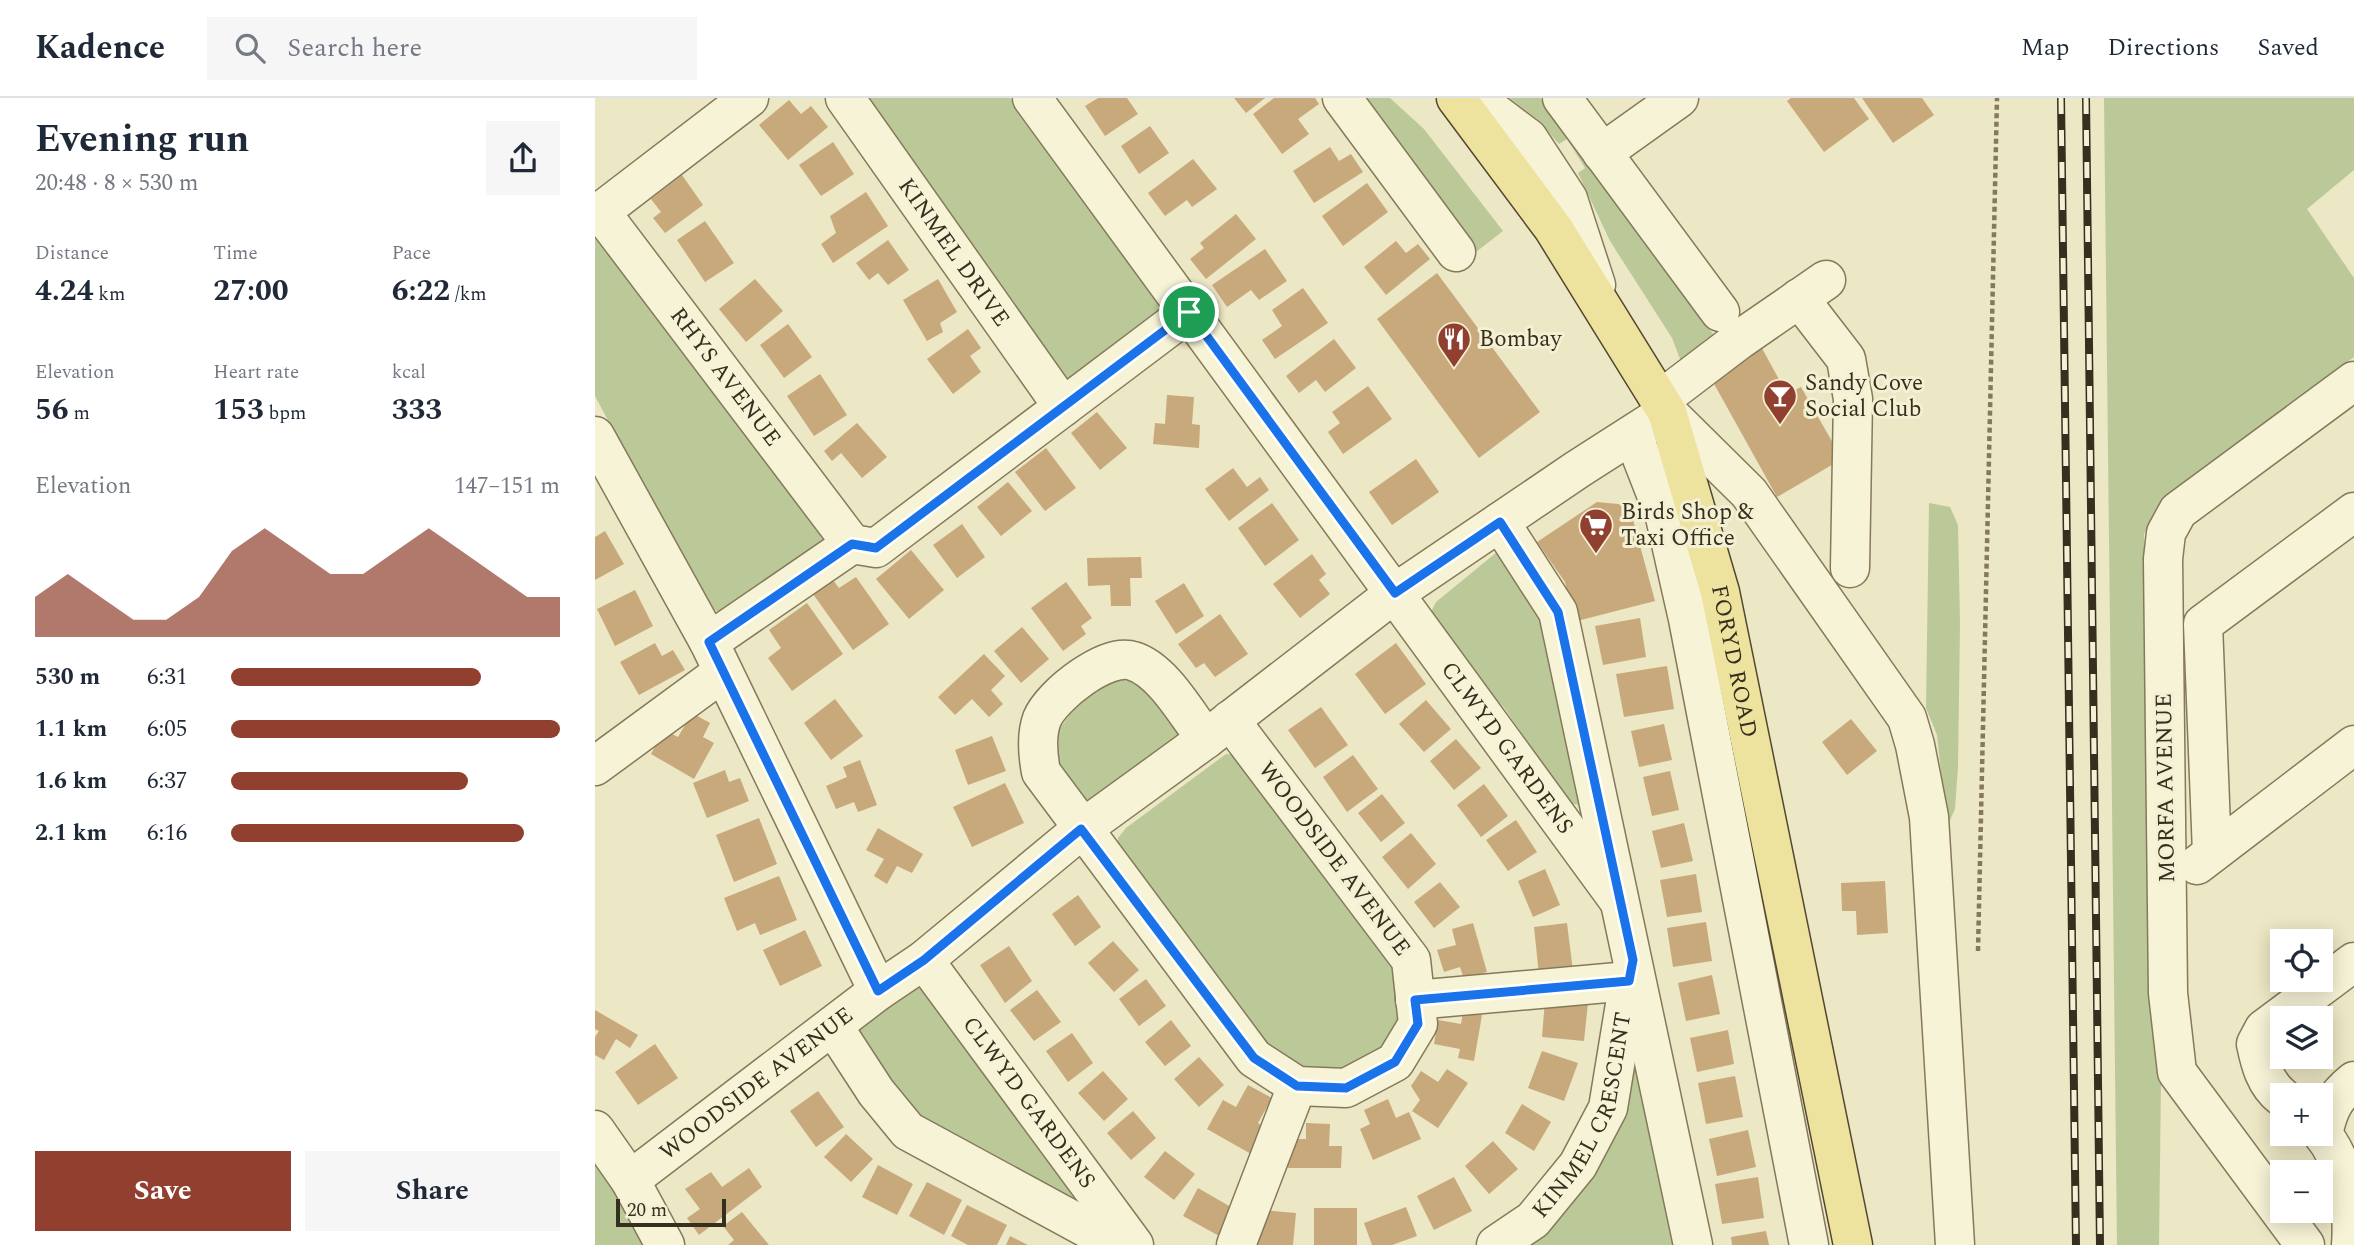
<!DOCTYPE html>
<meta charset="utf-8">
<style>
body{margin:0;font-family:Spectral,serif;background:#f6f6f7;color:#1f2937;height:100vh;display:flex;flex-direction:column;font-size:26px;white-space:nowrap}
*{box-sizing:border-box;margin:0}
p{font-size:23px;color:#747a83}
.icon{flex:none;width:38px;height:38px;fill:none;stroke:currentColor;stroke-width:2;stroke-linecap:round;stroke-linejoin:round}
.map{position:relative;flex:1;overflow:hidden}
.side{display:flex;flex-direction:column;background:#fff;width:595px}
.side>*{flex:none}
.fabs{position:absolute;left:1675px;top:831px;display:grid;gap:14px}
.fabs a{display:grid;place-items:center;width:63px;height:63px;border-radius:0px;background:#fff;box-shadow:0 4px 18px #0003;font-size:35px}
.scale{position:absolute;left:21px;bottom:18px;width:110px;box-sizing:border-box;padding-left:7px;border:4px solid #362e1f;border-top:0;font-size:19px;line-height:24px;white-space:nowrap;color:#362e1f;-webkit-text-stroke:5px #f3f0d3;paint-order:stroke}
.pin{position:absolute;display:grid;place-items:center;width:60px;height:60px;color:#fff;margin:-30px;border:4px solid #fff;border-radius:50%;box-shadow:0 2px 7px #0007}
.round{display:grid;place-items:center;flex:none;width:74px;height:74px;border-radius:0px;background:#f6f6f7}
.headline{display:flex;align-items:center;justify-content:space-between;height:119px;padding:0 35px}
h1{font-size:38px;font-weight:700;line-height:52px}
.stats{display:grid;grid-template-columns:repeat(3,1fr);gap:10px;height:119px;padding:7px 35px}
.stats div{display:grid;align-content:center}
.stats b{font-size:30px;font-weight:700}
.stats small{font-size:19px;font-weight:400}
.stats p{font-size:19px}
.chart{height:196px;padding:14px 35px}
.chart p{display:flex;justify-content:space-between}
.chart svg{width:100%;height:126px;margin-top:7px;fill:#91402f;opacity:.7}
.cta{display:flex;gap:14px;margin-top:auto;padding:14px 35px}
.cta a{flex:1;height:80px;border-radius:0px;background:#91402f;color:#fff;font-size:28px;font-weight:700;line-height:80px;text-align:center}
.cta a+a{background:#f6f6f7;color:#1f2937}
ul{padding:0 35px;list-style:none;font-size:23px}
li{display:grid;grid-template-columns:112px 84px 1fr;align-items:center;height:52px}
li i{height:18px;border-radius:9px;background:#91402f}
header{display:flex;align-items:center;gap:42px;box-sizing:border-box;height:98px;padding:0 35px;background:#fff;border-bottom:2px solid #e0e1e3}
header strong{font-size:33px}
nav{display:flex;gap:38px;margin-inline-start:auto;font-size:24px}
.search{width:490px;height:63px;background:#f6f6f7;display:flex;align-items:center;gap:18px;box-sizing:border-box;padding:0 24px;border-radius:0px;color:#747a83;font-size:26px}
main{display:flex;flex:1;min-height:0}
.map>svg:first-child{display:block}
.green{fill:#bbc999}
.building{fill:#c8a97c}
.lines{fill:none;stroke-linecap:round;stroke-linejoin:round}
.minor-casing{stroke:#85795b;stroke-width:41}
.major-casing{stroke:#53472f;stroke-width:41}
.path{stroke:#85795b;stroke-width:4.5;stroke-dasharray:5 3.5;stroke-linecap:butt}
.minor{stroke:#f7f3d7;stroke-width:38}
.major{stroke:#ede39e;stroke-width:38}
.rail-casing{stroke:#362e1f;stroke-width:8}
.rail{stroke:#f3f0d3;stroke-width:5;stroke-dasharray:16;stroke-linecap:butt}
.route-casing{stroke:#fff;stroke-width:14}
.route{stroke:#1a73e8;stroke-width:9}
.labels{text-anchor:middle;dominant-baseline:central;stroke-width:6;stroke-linejoin:round;paint-order:stroke}
.street-label{font-size:23px;fill:#362e1f;stroke:#f3f0d3}
.poi-label{font-size:23px;fill:#362e1f;stroke:#f3f0d3;text-anchor:start}
</style>
<header>
<strong>Kadence</strong>
<div class="search"><svg class="icon" aria-label="search" viewBox="0 0 24 24"><circle cx="10" cy="10" r="6"/><path d="M15 15l6 6"/></svg>Search here</div>
<nav><a>Map</a><a>Directions</a><a>Saved</a></nav>
</header>
<main>
<section class="side">
<div class="headline"><div><h1>Evening run</h1><p>20:48 · 8 × 530 m</p></div><a class="round"><svg class="icon" aria-label="share" viewBox="0 0 24 24"><path d="M12 15V3M7 8l5-5 5 5M5 13v7h14v-7"/></svg></a></div>
<div class="stats">
<div><p>Distance</p><b>4.24<small> km</small></b></div>
<div><p>Time</p><b>27:00</b></div>
<div><p>Pace</p><b>6:22<small> /km</small></b></div>
</div>
<div class="stats">
<div><p>Elevation</p><b>56<small> m</small></b></div>
<div><p>Heart rate</p><b>153<small> bpm</small></b></div>
<div><p>kcal</p><b>333</b></div>
</div>
<div class="chart"><p><span>Elevation</span>147–151 m</p>
<svg viewBox="0 0 160 44" preserveAspectRatio="none"><path d="M0 44V30L10 22L20 30L30 38L40 38L50 30L60 14L70 6L80 14L90 22L100 22L110 14L120 6L130 14L140 22L150 30L160 30V44z"/></svg>
</div>
<ul>
<li><b>530 m</b>6:31<i style="width:76%"></i></li>
<li><b>1.1 km</b>6:05<i style="width:100%"></i></li>
<li><b>1.6 km</b>6:37<i style="width:72%"></i></li>
<li><b>2.1 km</b>6:16<i style="width:89%"></i></li>
</ul>
<div class="cta"><a>Save</a><a>Share</a></div>
</section>
<div class="map">
<svg width="1759" height="1147" viewBox="0 0 1759 1147">
<rect width="100%" height="100%" fill="#ece7c4"/>
<path class="green" d="M 263,0 L 415,0 L 568,203 L 564,219 L 476,283 L 465,282 Z
M 765,0 L 795,0 L 829,31 L 908,133 L 881,154 Z
M 915,0 L 945,0 L 1121,240 L 1087,266 L 1077,240 L 1015,143 L 983,75 L 990,70 L 972,41 L 964,46 L 942,21 Z
M 1509,0 L 1759,0 L 1759,72 L 1712,111 L 1759,180 L 1759,259 L 1596,378 L 1562,409 L 1549,436 L 1557,893 L 1566,981 L 1564,1147 L 1522,1147 Z
M 0,131 L 231,439 L 222,450 L 124,514 L 112,508 L 0,298 Z
M 1334,405 L 1355,409 L 1363,427 L 1365,525 L 1363,669 L 1360,711 L 1352,729 L 1342,637 L 1331,610 Z
M 902,454 L 957,539 L 988,707 L 976,706 L 910,611 L 840,530 L 835,516 L 841,504 Z
M 536,580 L 550,585 L 590,637 L 495,713 L 463,668 L 460,650 L 464,632 L 475,616 L 504,589 L 518,581 Z
M 631,656 L 643,657 L 788,850 L 802,879 L 804,927 L 791,949 L 733,979 L 680,959 L 523,750 L 523,740 L 531,730 Z
M 319,889 L 329,892 L 491,1098 L 476,1109 L 316,1018 L 260,940 L 265,926 Z
M 1040,945 L 1082,1147 L 936,1147 L 967,1118 L 992,1077 Z
M 0,1059 L 51,1147 L 0,1147 Z"/>
<path class="building" d="M 503,0 L 532,0 L 543,16 L 510,38 L 490,8 Z
M 639,0 L 670,0 L 651,15 Z
M 679,0 L 720,0 L 724,6 L 703,21 L 714,36 L 687,56 L 658,16 Z
M 1196,0 L 1259,0 L 1274,21 L 1229,54 L 1192,3 Z
M 1267,0 L 1327,0 L 1339,17 L 1298,45 Z
M 194,2 L 206,16 L 216,8 L 233,29 L 193,62 L 164,27 Z
M 555,28 L 574,55 L 544,76 L 526,48 Z
M 238,44 L 259,76 L 226,98 L 204,67 Z
M 735,49 L 744,63 L 756,56 L 768,74 L 719,105 L 698,73 Z
M 598,61 L 622,91 L 597,109 L 592,102 L 570,118 L 553,95 Z
M 87,77 L 108,107 L 70,135 L 58,120 L 66,114 L 56,101 Z
M 772,85 L 793,114 L 748,148 L 727,118 Z
M 271,94 L 293,128 L 238,165 L 226,146 L 241,135 L 235,118 Z
M 641,116 L 661,141 L 611,181 L 595,161 L 609,150 L 605,145 Z
M 110,123 L 139,165 L 110,184 L 82,142 Z
M 293,142 L 314,172 L 293,187 L 283,175 L 274,182 L 261,165 Z
M 801,143 L 811,155 L 823,146 L 835,161 L 791,197 L 769,169 Z
M 670,151 L 692,183 L 664,202 L 656,192 L 632,209 L 617,187 Z
M 842,175 L 945,314 L 884,360 L 782,221 Z
M 160,181 L 188,213 L 151,244 L 124,211 Z
M 343,181 L 362,214 L 345,225 L 348,234 L 332,243 L 308,202 Z
M 708,190 L 733,225 L 680,261 L 667,242 L 687,228 L 677,212 Z
M 193,226 L 217,259 L 189,280 L 165,247 Z
M 373,231 L 386,250 L 375,258 L 386,274 L 358,296 L 332,261 Z
M 739,241 L 761,270 L 730,294 L 721,282 L 704,295 L 691,278 Z
M 1163,243 L 1192,296 L 1206,289 L 1247,361 L 1182,399 L 1118,284 L 1133,276 L 1129,268 Z
M 225,276 L 252,317 L 219,338 L 192,298 Z
M 773,288 L 797,321 L 748,356 L 733,334 L 745,325 L 737,314 Z
M 572,297 L 599,299 L 597,326 L 605,327 L 604,350 L 558,346 L 560,325 L 570,326 Z
M 502,314 L 532,350 L 505,372 L 476,335 Z
M 262,325 L 292,359 L 267,380 L 246,355 L 237,363 L 229,353 Z
M 451,350 L 481,390 L 450,413 L 420,374 Z
M 821,361 L 844,394 L 797,427 L 774,394 Z
M 638,370 L 652,389 L 665,379 L 674,392 L 634,423 L 610,391 Z
M 413,384 L 437,413 L 406,438 L 382,409 Z
M 1002,404 L 1034,407 L 1060,503 L 978,524 L 970,484 L 942,444 Z
M 677,405 L 704,442 L 670,468 L 643,430 Z
M 367,426 L 390,459 L 362,480 L 338,447 Z
M 10,433 L 29,466 L 0,482 L 0,439 Z
M 316,452 L 349,492 L 314,521 L 281,481 Z
M 717,456 L 731,476 L 724,482 L 735,496 L 705,520 L 678,486 Z
M 546,459 L 547,480 L 535,480 L 536,508 L 516,508 L 515,487 L 493,488 L 492,460 Z
M 261,479 L 294,526 L 258,552 L 218,496 L 238,482 L 244,490 Z
M 471,484 L 497,520 L 486,528 L 491,536 L 468,553 L 436,510 Z
M 589,485 L 609,518 L 581,536 L 560,503 Z
M 40,492 L 58,528 L 20,548 L 2,511 Z
M 212,505 L 248,556 L 197,593 L 173,560 L 186,550 L 174,532 Z
M 625,516 L 653,556 L 620,579 L 609,565 L 601,570 L 583,546 Z
M 1045,520 L 1051,559 L 1008,567 L 1000,528 Z
M 427,529 L 454,561 L 426,585 L 399,553 Z
M 60,545 L 67,558 L 78,552 L 90,572 L 44,597 L 25,564 Z
M 801,545 L 831,586 L 790,616 L 760,576 Z
M 389,556 L 410,578 L 396,592 L 408,606 L 394,619 L 377,601 L 360,617 L 343,599 Z
M 1072,568 L 1079,611 L 1029,619 L 1021,576 Z
M 240,601 L 268,638 L 236,662 L 209,625 Z
M 831,602 L 856,631 L 829,654 L 804,626 Z
M 726,609 L 753,647 L 720,670 L 693,632 Z
M 97,615 L 115,625 L 108,639 L 119,645 L 99,681 L 56,656 L 69,632 L 83,639 Z
M 1256,621 L 1282,653 L 1252,677 L 1227,644 Z
M 1069,626 L 1077,662 L 1044,669 L 1036,633 Z
M 397,638 L 411,673 L 373,687 L 360,652 Z
M 861,641 L 886,670 L 859,692 L 835,663 Z
M 758,657 L 783,691 L 752,714 L 728,679 Z
M 265,662 L 282,707 L 263,714 L 259,704 L 241,711 L 231,688 L 252,679 L 248,669 Z
M 130,672 L 134,684 L 145,680 L 154,703 L 112,720 L 98,685 Z
M 1075,673 L 1084,712 L 1057,718 L 1048,679 Z
M 410,685 L 429,725 L 377,749 L 358,709 Z
M 889,686 L 913,718 L 886,739 L 862,707 Z
M 787,696 L 810,725 L 786,744 L 763,715 Z
M 164,720 L 182,766 L 139,784 L 121,737 Z
M 921,722 L 942,754 L 913,773 L 891,742 Z
M 1089,725 L 1098,763 L 1066,770 L 1057,733 Z
M 283,730 L 328,756 L 317,775 L 302,768 L 292,786 L 279,778 L 289,761 L 271,752 Z
M 816,735 L 841,766 L 813,791 L 787,759 Z
M 950,771 L 965,807 L 938,819 L 923,783 Z
M 1101,776 L 1107,814 L 1072,819 L 1065,782 Z
M 184,778 L 202,822 L 165,837 L 160,825 L 142,833 L 129,800 Z
M 1290,783 L 1293,835 L 1262,837 L 1261,813 L 1247,813 L 1246,785 Z
M 845,784 L 865,809 L 839,830 L 819,804 Z
M 483,797 L 506,829 L 480,848 L 457,816 Z
M 1111,824 L 1117,863 L 1078,869 L 1072,830 Z
M 878,825 L 892,874 L 869,881 L 865,869 L 849,874 L 842,852 L 861,847 L 857,831 Z
M 972,825 L 978,873 L 944,877 L 939,829 Z
M 210,832 L 227,868 L 185,888 L 168,852 Z
M 518,843 L 544,872 L 519,894 L 493,865 Z
M 414,848 L 437,883 L 410,905 L 385,867 Z
M 1117,877 L 1125,916 L 1091,923 L 1083,885 Z
M 551,881 L 571,908 L 544,928 L 524,901 Z
M 442,892 L 466,924 L 439,943 L 415,912 Z
M 950,902 L 993,905 L 989,943 L 947,939 Z
M 0,912 L 43,937 L 35,950 L 21,941 L 9,962 L 0,957 L 0,939 L 4,933 L 0,931 Z
M 868,914 L 887,917 L 879,963 L 863,960 L 865,951 L 839,946 L 843,922 L 866,926 Z
M 576,922 L 596,948 L 570,968 L 550,944 Z
M 1133,932 L 1139,966 L 1102,974 L 1095,940 Z
M 477,935 L 498,965 L 473,984 L 451,953 Z
M 60,946 L 83,980 L 43,1007 L 20,974 Z
M 947,953 L 983,965 L 969,1003 L 933,990 Z
M 604,959 L 629,987 L 604,1009 L 579,981 Z
M 852,971 L 873,985 L 843,1030 L 817,1013 L 825,1002 L 816,988 L 826,973 L 843,984 Z
M 508,973 L 533,1001 L 509,1023 L 483,995 Z
M 1140,978 L 1148,1019 L 1111,1026 L 1103,985 Z
M 653,987 L 677,1000 L 663,1025 L 671,1030 L 656,1056 L 612,1031 L 628,1002 L 641,1009 Z
M 223,993 L 249,1029 L 221,1049 L 195,1013 Z
M 793,1001 L 801,1020 L 814,1014 L 826,1041 L 778,1062 L 765,1031 L 775,1026 L 769,1012 Z
M 927,1006 L 956,1024 L 939,1053 L 910,1035 Z
M 538,1013 L 561,1040 L 536,1062 L 512,1035 Z
M 711,1025 L 735,1026 L 734,1048 L 747,1048 L 746,1070 L 693,1070 L 694,1041 L 711,1041 Z
M 1153,1032 L 1161,1069 L 1122,1078 L 1114,1041 Z
M 251,1036 L 278,1061 L 256,1084 L 229,1059 Z
M 898,1043 L 923,1071 L 894,1096 L 870,1068 Z
M 570,1053 L 600,1076 L 579,1102 L 549,1079 Z
M 283,1067 L 318,1086 L 302,1117 L 267,1099 Z
M 154,1070 L 167,1089 L 104,1137 L 92,1120 L 105,1111 L 90,1091 L 116,1074 L 127,1089 Z
M 859,1079 L 877,1113 L 839,1132 L 822,1098 Z
M 1163,1079 L 1169,1120 L 1127,1126 L 1120,1086 Z
M 332,1084 L 367,1102 L 349,1137 L 314,1118 Z
M 603,1090 L 641,1112 L 626,1139 L 588,1118 Z
M 372,1107 L 412,1127 L 402,1147 L 373,1147 L 356,1138 Z
M 811,1109 L 822,1138 L 797,1147 L 777,1147 L 769,1125 Z
M 719,1110 L 762,1110 L 762,1147 L 719,1147 Z
M 665,1112 L 701,1115 L 698,1147 L 661,1147 Z
M 147,1114 L 174,1147 L 133,1147 L 139,1142 L 128,1128 Z
M 1171,1133 L 1174,1147 L 1137,1147 L 1136,1139 Z
M 415,1138 L 433,1147 L 411,1147 Z"/>
<g class="lines">
<g class="minor-casing">
<g id="minor">
<path id="s1" d="M 250,0 L 468,309"/>
<path id="s2" d="M 437,0 L 1024,803"/>
<path d="M 747,0 L 861,154"/>
<path d="M 880,0 L 933,40 L 973,101 L 1001,187"/>
<path d="M 967,0 L 1125,214"/>
<path d="M 1007,55 L 1084,0"/>
<path id="s3" d="M 5,113 L 257,446"/>
<path d="M 0,118 L 154,0"/>
<path d="M 1204,200 L 1251,261 L 1258,301 L 1255,470"/>
<path d="M 1065,302 L 1144,242 L 1231,182"/>
<path d="M 1038,337 L 1070,419 L 1093,521 L 1214,1147"/>
<path d="M 0,338 L 114,544 L 283,893"/>
<path d="M 905,424 L 963,514 L 1098,1147"/>
<path d="M 114,544 L 257,446 L 281,450 L 594,214"/>
<path d="M 611,641 C 592,617 568,572 538,563 C 512,554 457,597 447,621 C 441,637 443,658 446,674 L 659,960 L 702,988 L 751,990 L 800,964 L 823,926 L 816,862 L 635,622"/>
<path d="M 0,668 L 128,574"/>
<path d="M 1617,755 L 1608,526 L 1759,414"/>
<path d="M 1602,767 L 1759,647"/>
<path id="s4" d="M 329,862 L 539,1147"/>
<path d="M 820,902 L 1034,883"/>
<path d="M 238,928 L 281,994 L 313,1033 L 523,1147"/>
<path d="M 1687,999 C 1670,986 1665,965 1661,946 L 1669,931 L 1759,864"/>
<path id="s5" d="M 0,1032 L 35,1082 L 283,893 L 329,862 L 487,731 L 611,641 L 800,495 L 983,371 L 1072,314 L 1154,395 L 1312,620 L 1320,647 L 1334,719 L 1360,1147"/>
<path d="M 1726,1034 C 1751,1065 1759,1108 1756,1147"/>
<path d="M 1728,1037 C 1733,1012 1739,999 1759,983"/>
<path d="M 35,1082 L 70,1147"/>
<path d="M 641,1147 L 702,988"/>
<path id="s6" d="M 901,1147 L 938,1122 L 983,1067 L 1013,1010 L 1034,882"/>
<path d="M 1710,1147 L 1582,974 L 1573,895 L 1568,461 L 1571,435 L 1583,413 L 1759,283"/>
</g>
</g>
<g class="major-casing">
<g id="major">
<path id="s7" d="M 861,0 L 958,130 L 1072,314 L 1125,494 L 1258,1147"/>
</g>
</g>
<path class="path" d="M 1383,853 L 1402,0"/>
<use href="#minor" class="minor"/>
<use href="#major" class="major"/>
<g class="rail-casing">
<path id="rail" d="M 1466,0 L 1481,1147
M 1491,0 L 1505,1147"/>
</g>
<use href="#rail" class="rail"/>
</g>
<g class="lines">
<g class="route-casing">
<path id="route" d="M 594,214 L 800,495 L 905,424 L 963,514 L 1038,862 L 1034,883 L 820,902 L 823,926 L 800,964 L 751,990 L 702,988 L 659,960 L 486,731 L 329,862 L 283,893 L 114,544 L 257,446 L 281,450 Z"/>
</g>
<use href="#route" class="route"/>
</g>
<defs>
<g id="restaurant-pin" transform="scale(1.75)"><path d="M0 17L-7.5 6A9.5 9.5 0 1 1 7.5 6Z" fill="#91402f" stroke="#f3f0d3"/><path d="M-5-6h1v4h1v-4h1v4h1v-4h1v5L-1.5 .5V6h-2V.5L-5-1ZM5-6V6H3V1.5H1.5Q1.5-4 5-6Z" fill="#fff"/></g>
<g id="bar-pin" transform="scale(1.75)"><path d="M0 17L-7.5 6A9.5 9.5 0 1 1 7.5 6Z" fill="#91402f" stroke="#f3f0d3"/><path d="M-6-5H6L.8 .8V4.5H3.5V6h-7V4.5H-.8V.8Z" fill="#fff"/></g>
<g id="supermarket-pin" transform="scale(1.75)"><path d="M0 17L-7.5 6A9.5 9.5 0 1 1 7.5 6Z" fill="#91402f" stroke="#f3f0d3"/><path d="M-6-5.5h2.5l.6 2H6L4.5 2H-2.5L-4.4-4H-6ZM-1.5 3.2a1.3 1.3 0 1 0 .1 0ZM3 3.2a1.3 1.3 0 1 0 .1 0Z" fill="#fff"/></g>
</defs>
<g fill-rule="evenodd">
<use href="#restaurant-pin" x="859" y="241"/>
<use href="#bar-pin" x="1185" y="298"/>
<use href="#supermarket-pin" x="1001" y="427"/>
</g>
<g class="labels">
<g class="street-label">
<text stroke="none"><textPath href="#s1" startOffset="189">KINMEL DRIVE</textPath></text>
<text stroke="none"><textPath href="#s3" startOffset="208">RHYS AVENUE</textPath></text>
<text stroke="none"><textPath href="#s7" startOffset="637">FORYD ROAD</textPath></text>
<text stroke="none"><textPath href="#s2" startOffset="805">CLWYD GARDENS</textPath></text>
<text transform="translate(1571 690) rotate(-91)">MORFA AVENUE</text>
<text transform="translate(739 761) rotate(53)">WOODSIDE AVENUE</text>
<text stroke="none"><textPath href="#s5" startOffset="220">WOODSIDE AVENUE</textPath></text>
<text stroke="none"><textPath href="#s4" startOffset="177">CLWYD GARDENS</textPath></text>
<text stroke="none"><textPath href="#s6" startOffset="164">KINMEL CRESCENT</textPath></text>
</g>
<g class="poi-label">
<text x="884" y="241">Bombay</text>
<text x="1210" y="285">Sandy Cove<tspan x="1210" dy="26">Social Club</tspan></text>
<text x="1026" y="414">Birds Shop &amp;<tspan x="1026" dy="26">Taxi Office</tspan></text>
</g>
</g>
</svg>
<div class="fabs">
<a><svg class="icon" aria-label="locate" viewBox="0 0 24 24"><circle cx="12" cy="12" r="6"/><path d="M12 2v4M12 18v4M2 12h4M18 12h4"/></svg></a>
<a><svg class="icon" aria-label="layers" viewBox="0 0 24 24"><path d="M12 4l9 5-9 5-9-5zM3 14l9 5 9-5"/></svg></a>
<a>+</a>
<a>−</a>
</div>
<div class="scale">20 m</div>
<div class="pin" style="left:594px;top:214px;background:#1e9e55"><svg class="icon" aria-label="arrive" viewBox="0 0 24 24"><path d="M6 21V4h12l-3 4 3 4H6"/></svg></div>
</div>
</main>
